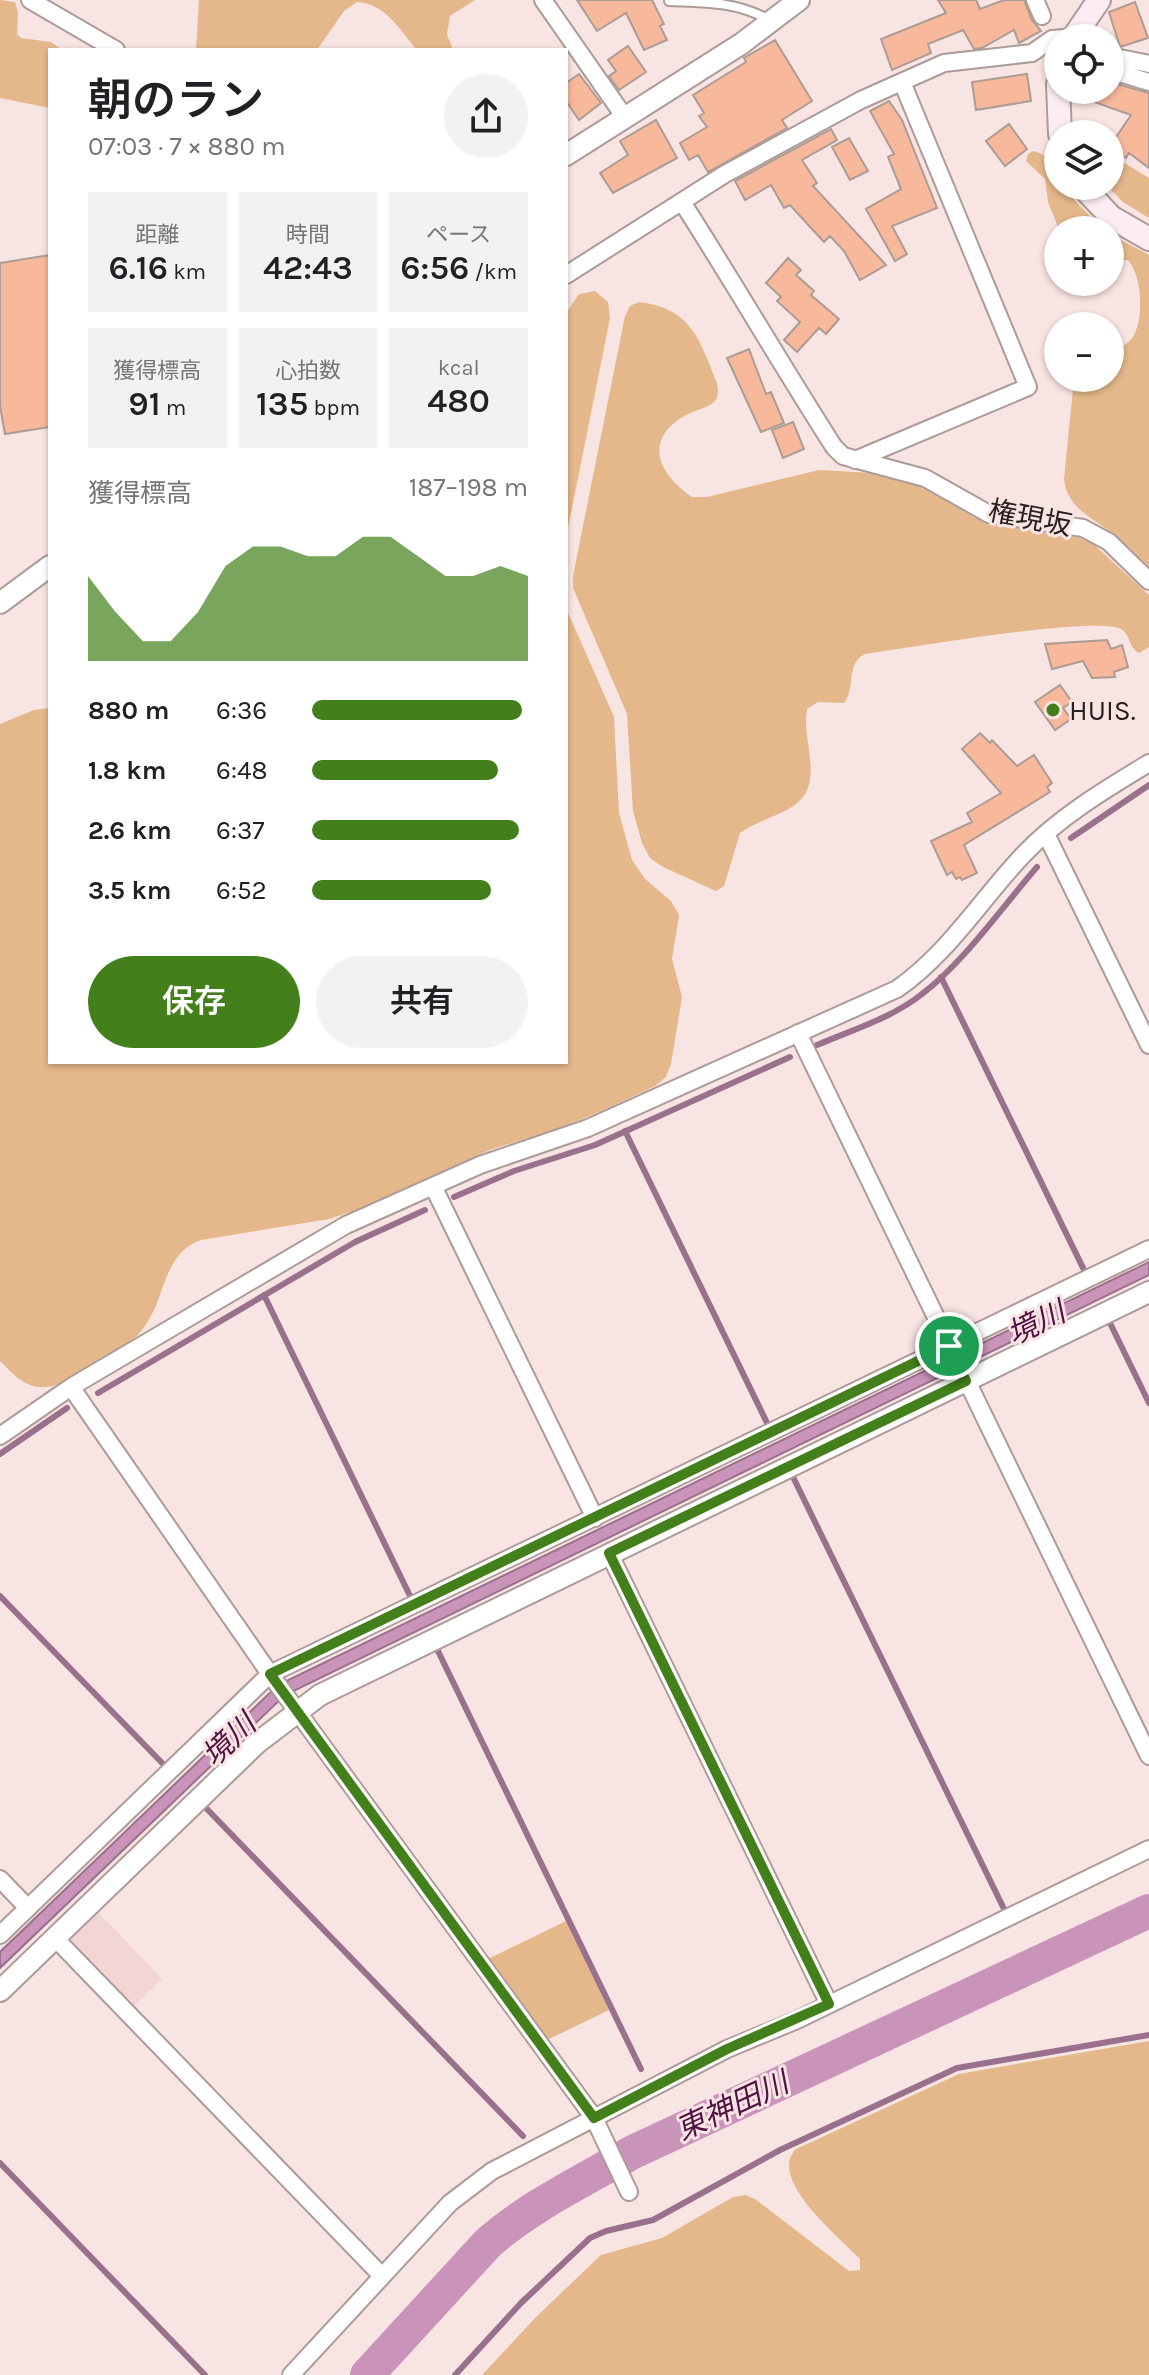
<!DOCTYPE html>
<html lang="ja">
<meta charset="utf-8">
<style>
body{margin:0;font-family:Karla,"Noto Sans JP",sans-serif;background:#f2f2f2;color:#202124;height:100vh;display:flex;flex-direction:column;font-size:30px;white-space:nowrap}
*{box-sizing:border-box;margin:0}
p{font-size:26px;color:#757577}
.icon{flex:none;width:44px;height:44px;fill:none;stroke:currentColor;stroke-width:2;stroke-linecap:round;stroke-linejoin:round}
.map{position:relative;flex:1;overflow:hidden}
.sheet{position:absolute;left:48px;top:48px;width:520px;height:1016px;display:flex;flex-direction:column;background:#fff;border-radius:0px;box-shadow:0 2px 6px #0004}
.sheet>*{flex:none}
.fabs{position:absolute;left:1044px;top:24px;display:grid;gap:16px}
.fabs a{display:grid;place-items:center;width:80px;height:80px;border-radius:50%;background:#fff;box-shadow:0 2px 6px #0004;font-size:40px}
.pin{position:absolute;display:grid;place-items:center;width:68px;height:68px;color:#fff;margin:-34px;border:4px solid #fff;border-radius:50%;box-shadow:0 2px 8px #0007}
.round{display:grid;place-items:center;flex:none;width:84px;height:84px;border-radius:42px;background:#f2f2f2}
.overview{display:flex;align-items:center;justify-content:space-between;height:136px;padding:0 40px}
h1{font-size:44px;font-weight:600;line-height:60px}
.figures{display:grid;grid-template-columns:repeat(3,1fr);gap:12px;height:136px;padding:8px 40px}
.figures div{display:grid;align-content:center;border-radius:0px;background:#f2f2f2;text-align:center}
.figures b{font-size:34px;font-weight:600}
.figures small{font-size:22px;font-weight:400}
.figures p{font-size:22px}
.chart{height:224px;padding:16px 40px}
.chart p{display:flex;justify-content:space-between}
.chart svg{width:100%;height:144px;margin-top:8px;fill:#437f1a;opacity:.7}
.button{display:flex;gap:16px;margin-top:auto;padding:16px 40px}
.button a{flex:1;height:92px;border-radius:48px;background:#437f1a;color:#fff;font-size:32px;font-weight:600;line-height:92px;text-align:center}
.button a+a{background:#f2f2f2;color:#202124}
ul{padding:0 40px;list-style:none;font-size:26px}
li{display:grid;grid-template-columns:128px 96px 1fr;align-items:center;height:60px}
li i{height:20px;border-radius:10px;background:#437f1a}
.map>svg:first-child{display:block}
.built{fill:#f2d6d4}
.green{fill:#e4b88a}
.water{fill:#ca94ba;stroke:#99718c;stroke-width:2}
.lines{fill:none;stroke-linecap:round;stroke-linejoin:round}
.stream{stroke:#99718c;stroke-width:6}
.river{stroke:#ca94ba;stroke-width:34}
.building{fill:#f7b89c;stroke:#ac9c94;stroke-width:2}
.service-casing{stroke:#ad9b99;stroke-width:12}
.minor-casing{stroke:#ad9b99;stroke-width:20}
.tertiary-casing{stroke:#ad9b99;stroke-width:24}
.secondary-casing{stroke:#ad9b99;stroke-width:26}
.service{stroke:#fff;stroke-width:8}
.minor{stroke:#fff;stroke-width:16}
.tertiary{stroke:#fff;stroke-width:20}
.secondary{stroke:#fcedf2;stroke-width:22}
.route-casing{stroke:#fff;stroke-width:16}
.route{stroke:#437f1a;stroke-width:10}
.poi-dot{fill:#437f1a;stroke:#f8e4e2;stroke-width:3}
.labels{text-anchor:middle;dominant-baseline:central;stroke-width:6;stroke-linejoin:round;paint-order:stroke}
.street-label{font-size:28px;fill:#27201f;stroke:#f8e4e2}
.poi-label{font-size:28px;fill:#27201f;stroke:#f8e4e2;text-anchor:start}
.water-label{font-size:30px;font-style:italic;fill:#511144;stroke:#f8e4e2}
</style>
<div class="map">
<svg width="1149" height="2375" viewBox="0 0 1149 2375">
<rect width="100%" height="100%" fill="#f8e4e2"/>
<path class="built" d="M 98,1912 L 162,1979 L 131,2009 L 71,1946 L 73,1936 Z"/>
<path class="green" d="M 0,0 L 15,2 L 18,13 L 17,34 L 21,38 L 51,42 L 62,50 L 50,50 L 50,108 L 0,98 Z
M 199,0 L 475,0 L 450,16 L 447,34 L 453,50 L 417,50 C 399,29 386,4 357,2 L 344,11 L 317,50 L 196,50 Z
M 1033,151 C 1051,155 1058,169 1058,186 L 1065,186 L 1077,203 L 1104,230 L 1059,230 L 1048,202 L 1045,179 L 1026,161 L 1028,154 Z
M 1110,154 L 1149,178 L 1149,218 L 1123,202 L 1107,186 L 1110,186 Z
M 1110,234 L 1149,255 L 1149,567 C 1138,557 1128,547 1117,537 C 1096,519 1067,510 1064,479 L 1073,389 L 1083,378 L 1110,378 L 1110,356 C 1117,350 1130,343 1134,335 C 1144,316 1142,276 1128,260 L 1110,261 Z
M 595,291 L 608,302 L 610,318 L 566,538 L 566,313 L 579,294 Z
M 639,302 C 692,308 700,341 717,383 C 718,389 719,396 715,401 C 708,408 695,410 686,415 C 643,439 657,473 692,497 L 707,497 L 819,470 L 874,473 L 921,487 L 985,523 L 1080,538 L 1092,543 L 1149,595 L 1149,647 L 1139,653 C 1128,647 1131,635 1121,629 C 1096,615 904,649 865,654 C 845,664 856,688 844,703 L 818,702 L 807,709 C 801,740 825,782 796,804 C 779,817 757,820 740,833 L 724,886 L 716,891 L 663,867 L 650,858 L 642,843 L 633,811 L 627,714 L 573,588 L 573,576 L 625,316 L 630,306 Z
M 566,608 L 614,717 L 619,813 L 632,860 L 645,879 L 671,901 L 679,915 L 672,959 L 682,997 L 671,1064 L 666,1077 L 655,1086 L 606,1109 L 562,1127 L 490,1150 L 353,1211 L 329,1219 L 201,1240 C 160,1255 167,1301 141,1331 C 121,1355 82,1369 56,1385 C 30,1393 17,1378 0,1361 L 0,724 L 34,710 L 50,708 L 50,1062 L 566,1062 Z
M 566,1921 L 609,2010 L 545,2041 L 486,1960 Z
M 1149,2041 L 1149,2375 L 482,2375 L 536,2317 L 601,2255 L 662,2238 L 733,2197 L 745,2195 L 755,2199 L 849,2271 L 860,2270 L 860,2259 C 840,2238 766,2178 796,2149 L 959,2074 Z"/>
<path class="water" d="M 1149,1262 L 1149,1275 L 285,1695 L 0,1968 L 0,1952 L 278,1685 Z"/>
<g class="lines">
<path class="stream" d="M 1071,838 L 1149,785
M 941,977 L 1086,1274
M 817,1045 C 852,1030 892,1018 922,994 C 963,963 1003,906 1037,867
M 625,1131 L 769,1427
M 454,1197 L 514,1171 L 595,1145 L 790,1057
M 264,1295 L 412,1600
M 1110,1323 L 1149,1403
M 98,1393 L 355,1242 L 425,1210
M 0,1454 L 67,1408
M 793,1477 L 1006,1913
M 0,1596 L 166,1767
M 437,1649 L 641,2069
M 206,1808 L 523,2136
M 0,2163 L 205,2375
M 455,2375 L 521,2303 L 590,2238 L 606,2231 L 653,2220 L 780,2150 L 957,2068 L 1149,2035"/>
<path class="river" d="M 367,2375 L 488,2243 C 530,2206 583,2181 631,2153 L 1149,1911"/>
</g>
<path class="building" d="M 577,0 L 652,0 L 664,24 L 660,26 L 667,40 L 644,50 L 626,13 L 597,31 Z
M 938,0 L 976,0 L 980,9 L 1004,0 L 1024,0 L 1032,20 L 1041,31 L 1019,43 L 1014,30 L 982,48 L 974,49 L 963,30 L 928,44 L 931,53 L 892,70 L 881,39 L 946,13 Z
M 1135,2 L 1148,38 L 1120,47 L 1109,12 Z
M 775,40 L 812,101 L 782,120 L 787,128 L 708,172 L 698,155 L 689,160 L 680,143 L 707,127 L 699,116 L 704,113 L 693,95 L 746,62 L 744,58 Z
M 628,46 L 646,72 L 619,90 L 609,76 L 616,71 L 608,60 Z
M 579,74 L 601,103 L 579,120 L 566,101 L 566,83 Z
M 1027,74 L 1031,101 L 976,110 L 972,82 Z
M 1110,82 L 1149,93 L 1149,168 L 1129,153 L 1126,158 L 1110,146 L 1131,115 L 1072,94 L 1072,90 L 1110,90 Z
M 889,101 L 902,120 L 937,208 L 892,226 L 907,254 L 895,261 L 866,209 L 901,189 L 888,157 L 894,154 L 870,111 Z
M 656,120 L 677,158 L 613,193 L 600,173 L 628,155 L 620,141 Z
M 1009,124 L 1027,149 L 1005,166 L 986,141 Z
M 831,129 L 837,140 L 802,160 L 817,183 L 813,186 L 886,265 L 860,280 L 844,251 L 830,236 L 824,242 L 790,205 L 784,208 L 771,185 L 745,200 L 735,181 Z
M 849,138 L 868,171 L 850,180 L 832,147 Z
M 50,255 L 50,427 L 5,434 L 0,406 L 0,263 Z
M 788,258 L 801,270 L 796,275 L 814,291 L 811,295 L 839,319 L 826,334 L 819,328 L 797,352 L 784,340 L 800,322 L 777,301 L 781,297 L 766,283 Z
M 749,349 L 766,394 L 771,392 L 784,423 L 761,432 L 727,358 Z
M 793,422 L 804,449 L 783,458 L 772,430 Z
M 1107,640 L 1111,649 L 1122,645 L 1128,667 L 1114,672 L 1115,677 L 1092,678 L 1083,661 L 1052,669 L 1045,644 Z
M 1060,685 L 1072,702 L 1063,708 L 1071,719 L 1055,730 L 1035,702 Z
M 980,733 L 990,743 L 992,740 L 1017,766 L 1034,755 L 1052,783 L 1047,787 L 1050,792 L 964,845 L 977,873 L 962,880 L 960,877 L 956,879 L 952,872 L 947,875 L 931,841 L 972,822 L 967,813 L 1001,793 L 962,749 Z"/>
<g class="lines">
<g class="service-casing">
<path id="service" d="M 669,1 C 706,2 739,2 771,21"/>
</g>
<g class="minor-casing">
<path id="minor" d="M 30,0 L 116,50
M 543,0 L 626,119
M 1035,0 L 1042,16
M 1110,56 L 1149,64
M 1110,70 L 1149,82
M 682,202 C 734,283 782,366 834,447 L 843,456 L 925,478 L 989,514 L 1083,528 L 1109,542 L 1149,581
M 566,275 L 725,174 L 861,100 L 944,63 L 1032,53 L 1052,39 L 1065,38
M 855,460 L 1028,387 L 902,82
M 1046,834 L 1149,1045
M 798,1033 L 1149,1756
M 433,1186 L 595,1518
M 71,1387 L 270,1674 L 594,2118 L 629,2192
M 0,1436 L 71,1387 L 346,1225 L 480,1165 L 588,1128 L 897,989 C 948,954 982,898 1024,854 C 1059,817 1106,789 1149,763
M 609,1553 L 829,2004
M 0,1879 L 28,1908
M 0,1935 L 270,1674 L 1149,1249
M 55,1938 L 382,2276
M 291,2375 L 450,2203 L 492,2171 L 727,2049 L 797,2020 L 1149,1849"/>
</g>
<g class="tertiary-casing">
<path id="tertiary" d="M 566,155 L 741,44 L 799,0
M 0,603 L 50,566
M 0,1991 L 257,1743 L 320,1695 L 1149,1292"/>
</g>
<g class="secondary-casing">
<path id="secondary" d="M 1073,38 L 1099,0
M 1058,84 L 1060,134
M 1082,186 L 1111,217 L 1149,239"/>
</g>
<use href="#service" class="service"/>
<use href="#minor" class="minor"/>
<use href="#tertiary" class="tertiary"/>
<use href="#secondary" class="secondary"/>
</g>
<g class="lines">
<g class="route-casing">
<path id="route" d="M 949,1346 L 966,1381 L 609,1553 L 829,2004 L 727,2049 L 594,2118 L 270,1674 Z"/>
</g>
<use href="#route" class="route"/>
</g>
<circle class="poi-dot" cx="1053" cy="710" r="8"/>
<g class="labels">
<g class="street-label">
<text transform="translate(1030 518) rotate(11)">権現坂</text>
</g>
<g class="poi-label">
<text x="1069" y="710">HUIS.</text>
</g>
<g class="water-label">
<text transform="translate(1036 1323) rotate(-26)">境川</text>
<text transform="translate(229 1740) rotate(-44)">境川</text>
<text transform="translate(732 2106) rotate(-25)">東神田川</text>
</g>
</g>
</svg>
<div class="fabs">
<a><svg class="icon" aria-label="locate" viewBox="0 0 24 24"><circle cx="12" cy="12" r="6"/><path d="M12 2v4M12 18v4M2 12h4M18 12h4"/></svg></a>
<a><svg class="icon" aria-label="layers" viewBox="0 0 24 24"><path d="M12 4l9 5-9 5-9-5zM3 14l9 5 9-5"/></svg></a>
<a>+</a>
<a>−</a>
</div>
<div class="pin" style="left:949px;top:1346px;background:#1e9e55"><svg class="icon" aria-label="arrive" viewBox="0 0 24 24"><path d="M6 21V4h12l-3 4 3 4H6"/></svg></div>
<section class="sheet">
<div class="overview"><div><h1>朝のラン</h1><p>07:03 · 7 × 880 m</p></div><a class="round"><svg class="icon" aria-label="share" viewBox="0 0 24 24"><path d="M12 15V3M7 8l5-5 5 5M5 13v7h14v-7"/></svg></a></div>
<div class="figures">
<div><p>距離</p><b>6.16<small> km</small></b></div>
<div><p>時間</p><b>42:43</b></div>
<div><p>ペース</p><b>6:56<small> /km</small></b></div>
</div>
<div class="figures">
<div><p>獲得標高</p><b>91<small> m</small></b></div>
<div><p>心拍数</p><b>135<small> bpm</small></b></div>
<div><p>kcal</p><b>480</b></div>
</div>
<div class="chart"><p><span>獲得標高</span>187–198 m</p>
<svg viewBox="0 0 160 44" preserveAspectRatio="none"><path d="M0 44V18L10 29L20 38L30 38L40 29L50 15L60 9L70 9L80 12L90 12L100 6L110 6L120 12L130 18L140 18L150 15L160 18V44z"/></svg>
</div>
<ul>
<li><b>880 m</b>6:36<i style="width:97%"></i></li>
<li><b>1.8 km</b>6:48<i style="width:86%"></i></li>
<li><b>2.6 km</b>6:37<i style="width:96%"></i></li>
<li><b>3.5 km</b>6:52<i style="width:83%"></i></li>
</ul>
<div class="button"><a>保存</a><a>共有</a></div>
</section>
</div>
